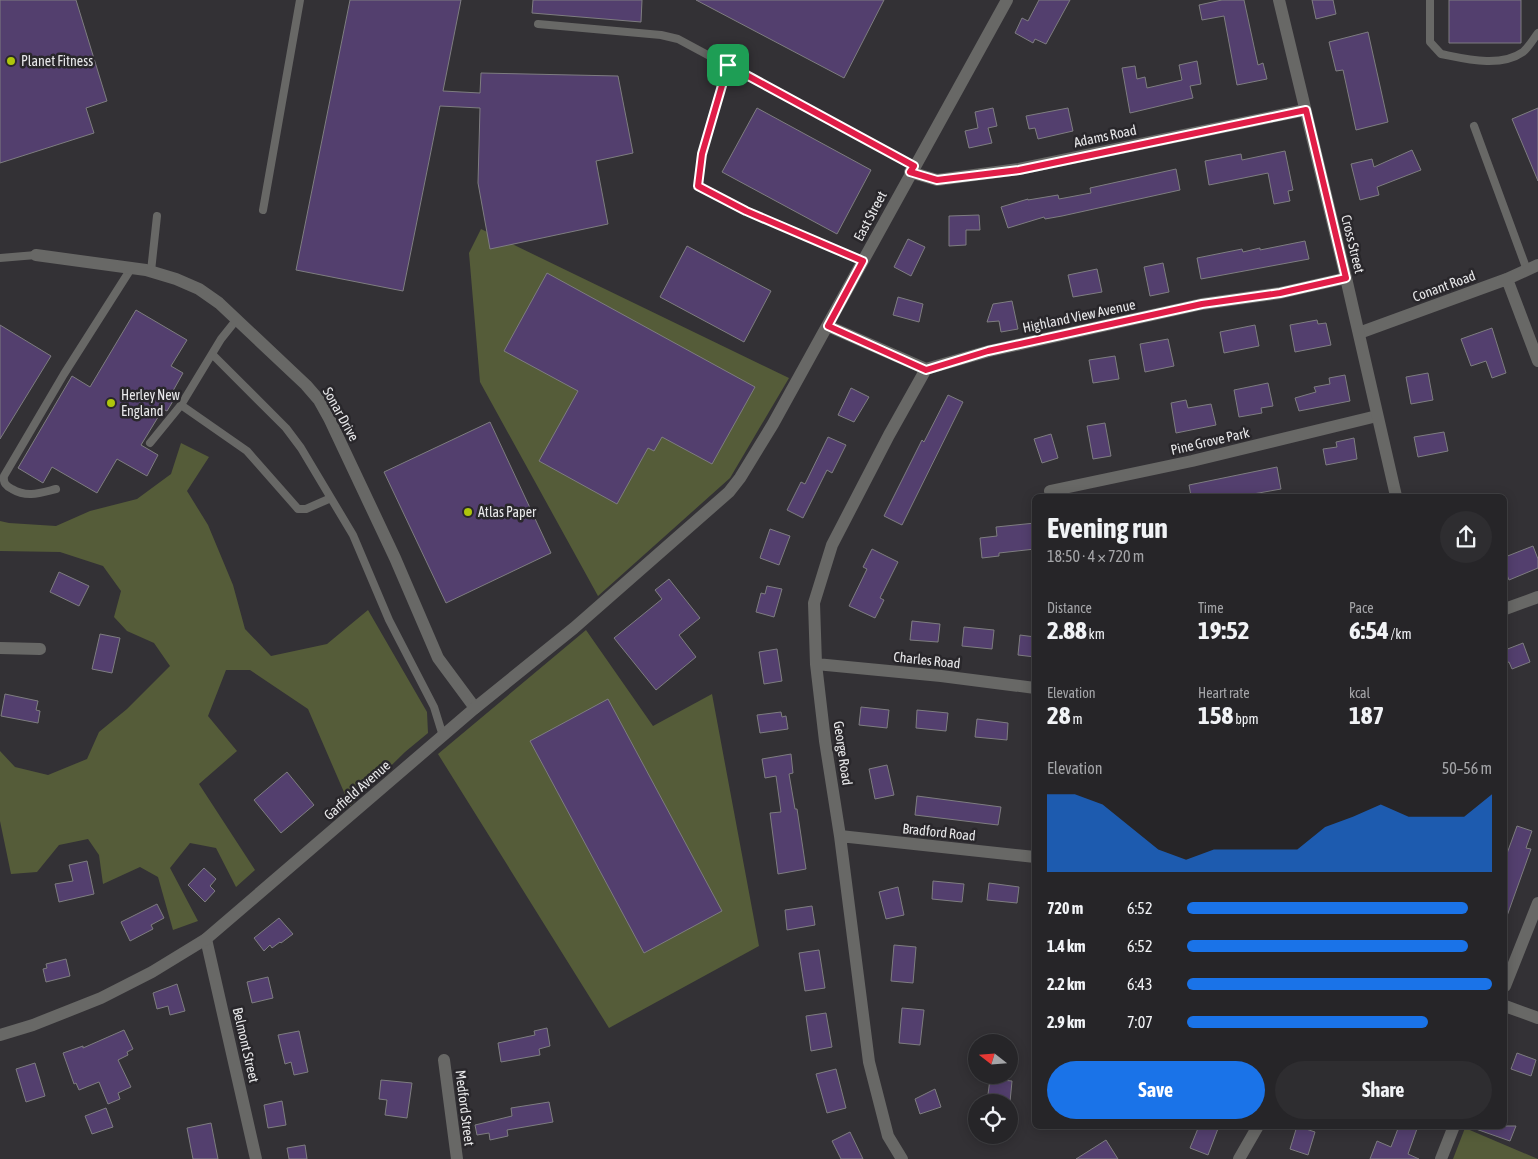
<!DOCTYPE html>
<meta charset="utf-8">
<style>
body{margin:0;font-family:"Asap Condensed",sans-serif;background:#2e2d30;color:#f1f3f6;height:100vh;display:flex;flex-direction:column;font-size:19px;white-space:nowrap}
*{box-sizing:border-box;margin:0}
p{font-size:16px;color:#a4a5a8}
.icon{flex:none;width:28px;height:28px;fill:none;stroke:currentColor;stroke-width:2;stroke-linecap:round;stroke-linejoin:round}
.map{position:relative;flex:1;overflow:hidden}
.panel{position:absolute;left:1032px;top:494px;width:475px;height:635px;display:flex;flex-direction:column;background:#262528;border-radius:8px;box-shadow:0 2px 12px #0003,0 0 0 1px #424245}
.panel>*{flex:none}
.needle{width:32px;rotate:287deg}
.fabs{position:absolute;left:968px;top:1034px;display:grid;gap:10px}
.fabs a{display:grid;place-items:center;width:50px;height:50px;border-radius:50%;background:#262528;box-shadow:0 2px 12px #0003,0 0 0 1px #424245;font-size:25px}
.pin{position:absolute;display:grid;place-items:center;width:42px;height:42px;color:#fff;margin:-21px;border-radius:10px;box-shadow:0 2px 8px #0006}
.round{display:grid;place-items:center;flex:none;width:52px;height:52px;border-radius:26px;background:#2e2d30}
.headline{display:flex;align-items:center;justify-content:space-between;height:85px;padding:0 15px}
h1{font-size:28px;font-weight:700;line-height:38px}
.metrics{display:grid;grid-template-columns:repeat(3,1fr);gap:8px;height:85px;padding:5px 15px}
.metrics div{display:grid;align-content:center}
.metrics b{font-size:25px;font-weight:700}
.metrics small{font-size:14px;font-weight:400}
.metrics p{font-size:14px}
.chart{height:140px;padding:10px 15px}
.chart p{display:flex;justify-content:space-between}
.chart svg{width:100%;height:90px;margin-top:5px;fill:#1a73e8;opacity:.7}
.cta{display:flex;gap:10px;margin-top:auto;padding:10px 15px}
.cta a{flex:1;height:58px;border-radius:30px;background:#1a73e8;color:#fff;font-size:20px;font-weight:700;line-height:58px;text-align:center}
.cta a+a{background:#2e2d30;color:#f1f3f6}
ul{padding:0 15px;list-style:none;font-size:16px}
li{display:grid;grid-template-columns:80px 60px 1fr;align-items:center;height:38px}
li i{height:12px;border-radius:6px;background:#1a73e8}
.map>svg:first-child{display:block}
.green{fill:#555c39}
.building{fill:#533f6e;stroke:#7e7d80}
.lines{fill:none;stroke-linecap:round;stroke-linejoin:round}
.service{stroke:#686866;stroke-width:8}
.minor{stroke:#686866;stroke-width:12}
.tertiary{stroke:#686866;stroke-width:12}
.route-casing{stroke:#fff;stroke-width:10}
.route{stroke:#e11d48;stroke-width:6}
.poi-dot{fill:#aec60c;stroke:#29272b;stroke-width:2}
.labels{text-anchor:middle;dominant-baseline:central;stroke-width:5;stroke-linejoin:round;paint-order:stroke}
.poi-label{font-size:14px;fill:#e8e8ea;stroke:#29272b;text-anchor:start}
.street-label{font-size:14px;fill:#e8e8ea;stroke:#29272b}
</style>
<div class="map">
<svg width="1538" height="1159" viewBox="0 0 1538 1159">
<rect width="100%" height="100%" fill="#333135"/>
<path class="green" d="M 481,229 L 789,378 L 730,478 L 598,596 L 480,382 L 469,253 Z
M 181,443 L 209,457 L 187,491 L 208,525 L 233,585 L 245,629 L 271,656 L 327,644 L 368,610 L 427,712 L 428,733 L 405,752 L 350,806 L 308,709 L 250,670 L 226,670 L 208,716 L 237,751 L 199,784 L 255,870 L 236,887 L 216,848 L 190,843 L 170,868 L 198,921 L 173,930 L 158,877 L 140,867 L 103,884 L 99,855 L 88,839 L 59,845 L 37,872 L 11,874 L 0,821 L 0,751 L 15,767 L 48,775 L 87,759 L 99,732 L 127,709 L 170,666 L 154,643 L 127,631 L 114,617 L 121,591 L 103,566 L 60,552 L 0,551 L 0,521 L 9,523 L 56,526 L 90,511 L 137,499 L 171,474 Z
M 586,630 L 653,726 L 712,694 L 759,946 L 609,1028 L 438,754 Z
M 1465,1128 L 1538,1159 L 1453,1159 Z"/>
<path class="building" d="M 0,0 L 76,0 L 107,101 L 86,108 L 94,133 L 0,163 Z
M 350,0 L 461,0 L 443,91 L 480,93 L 481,73 L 618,76 L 633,153 L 596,161 L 608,224 L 490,249 L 478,183 L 480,108 L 440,106 L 403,291 L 296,270 Z
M 533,0 L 642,0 L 641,22 L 532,13 Z
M 696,0 L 884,0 L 844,78 Z
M 1039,0 L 1070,0 L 1046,44 L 1035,39 L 1033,43 L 1015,33 L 1022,18 L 1028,21 Z
M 1222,0 L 1244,0 L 1258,65 L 1263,63 L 1267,79 L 1237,85 L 1224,16 L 1202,20 L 1199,5 Z
M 1312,0 L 1333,0 L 1336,14 L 1316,19 Z
M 1449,0 L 1521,0 L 1521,43 L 1449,43 Z
M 1368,32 L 1388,122 L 1356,130 L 1343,70 L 1336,71 L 1329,42 Z
M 1197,61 L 1201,84 L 1190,86 L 1193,98 L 1130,113 L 1122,68 L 1135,66 L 1137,79 L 1145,77 L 1147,88 L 1182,80 L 1179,65 Z
M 757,108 L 871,170 L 837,234 L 722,172 Z
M 993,108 L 997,126 L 988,128 L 992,143 L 969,148 L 965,131 L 978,128 L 975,112 Z
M 1068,108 L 1073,131 L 1038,139 L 1035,128 L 1029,129 L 1026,116 Z
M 1538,108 L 1538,181 L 1512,119 Z
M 1412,150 L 1421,170 L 1377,187 L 1379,195 L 1360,200 L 1351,164 L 1372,159 L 1374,167 Z
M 1285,151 L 1293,190 L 1288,191 L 1290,201 L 1274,204 L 1268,173 L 1209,185 L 1205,161 L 1241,154 L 1242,160 Z
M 1176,169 L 1180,190 L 1062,216 L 1045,219 L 1044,217 L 1008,228 L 1001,207 L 1028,199 L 1028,200 L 1058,195 L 1059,199 L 1091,193 L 1090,188 Z
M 979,215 L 980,230 L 966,230 L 966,245 L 949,246 L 949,216 Z
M 908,239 L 925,247 L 911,276 L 894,267 Z
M 1305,241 L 1309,259 L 1201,279 L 1197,258 L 1242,249 L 1243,252 L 1260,248 L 1260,250 Z
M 687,246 L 771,291 L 744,342 L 660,297 Z
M 1163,263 L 1169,292 L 1150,296 L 1144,267 Z
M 1097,269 L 1102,292 L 1073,297 L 1068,275 Z
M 547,273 L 755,387 L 712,464 L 662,437 L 654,451 L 648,448 L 617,504 L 539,461 L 578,391 L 504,351 Z
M 898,297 L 923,304 L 919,322 L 893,315 Z
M 1012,301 L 1018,329 L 1001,332 L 999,321 L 987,322 L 993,304 Z
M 136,310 L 187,340 L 171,366 L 183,373 L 169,398 L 173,401 L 167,411 L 163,409 L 141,445 L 158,455 L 147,476 L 117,459 L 97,493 L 52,467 L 43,483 L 18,468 L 72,376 L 90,387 Z
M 1317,320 L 1318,324 L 1326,323 L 1331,345 L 1295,352 L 1290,325 Z
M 0,325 L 51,356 L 0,439 Z
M 1255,325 L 1259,346 L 1224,353 L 1220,332 Z
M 1492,328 L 1506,373 L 1492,378 L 1486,361 L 1471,366 L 1461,339 Z
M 1168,339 L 1174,366 L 1145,372 L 1140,344 Z
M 1115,356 L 1119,379 L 1093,383 L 1089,360 Z
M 1428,373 L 1433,400 L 1411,404 L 1406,377 Z
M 1345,375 L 1350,401 L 1299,411 L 1295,398 L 1316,392 L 1314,387 L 1330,384 L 1329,378 Z
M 1268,383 L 1273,406 L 1261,408 L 1262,413 L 1239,417 L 1234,390 Z
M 851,388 L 869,397 L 854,422 L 838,415 Z
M 948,395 L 963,402 L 902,525 L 884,516 L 922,440 L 924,442 Z
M 1186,400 L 1188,408 L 1211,404 L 1216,425 L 1176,433 L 1171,403 Z
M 490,422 L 551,553 L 446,603 L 384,472 Z
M 1105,423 L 1111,456 L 1093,459 L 1087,426 Z
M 1444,432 L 1448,451 L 1418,457 L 1414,437 Z
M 1051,434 L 1058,458 L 1042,463 L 1034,439 Z
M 828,437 L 846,445 L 832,473 L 827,470 L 803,518 L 787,510 L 801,482 L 805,484 Z
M 1354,438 L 1357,459 L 1326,465 L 1323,449 L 1337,447 L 1336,442 Z
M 1277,467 L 1281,489 L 1242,496 L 1191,496 L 1189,485 Z
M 1035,523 L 1035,549 L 999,553 L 999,556 L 982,558 L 980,538 L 997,536 L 996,527 Z
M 770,529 L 790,536 L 779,565 L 760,558 Z
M 1533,546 L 1538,559 L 1538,568 L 1509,580 L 1505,570 L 1505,557 Z
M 872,549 L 898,562 L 880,598 L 884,600 L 875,618 L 849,606 L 867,569 L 863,567 Z
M 59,572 L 89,586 L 79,606 L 50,592 Z
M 669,579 L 700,618 L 679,635 L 696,657 L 656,690 L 614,638 L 662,599 L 655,590 Z
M 767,586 L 782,589 L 774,617 L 756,612 L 761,593 L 765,594 Z
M 912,621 L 940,624 L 938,642 L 910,640 Z
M 964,627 L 994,630 L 992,649 L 962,646 Z
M 100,634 L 120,638 L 112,673 L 92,669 Z
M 1020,635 L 1035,637 L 1035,657 L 1018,655 Z
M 1523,643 L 1530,662 L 1512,669 L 1509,662 L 1505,663 L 1505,650 Z
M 777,649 L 782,681 L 764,684 L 759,652 Z
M 5,694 L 38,701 L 36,710 L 40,711 L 38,723 L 1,716 Z
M 608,699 L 722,911 L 644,953 L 530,741 Z
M 861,707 L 889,710 L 887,728 L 859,725 Z
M 917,710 L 948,713 L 946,731 L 916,728 Z
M 781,712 L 782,717 L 786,716 L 788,729 L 760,733 L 757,715 Z
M 977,719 L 1008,723 L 1007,740 L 975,737 Z
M 791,754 L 793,773 L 789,774 L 795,809 L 797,809 L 806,869 L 778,874 L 770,813 L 781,812 L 776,776 L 765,778 L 762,759 Z
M 887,765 L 894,795 L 875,799 L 869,769 Z
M 287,772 L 314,805 L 281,833 L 254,800 Z
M 917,796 L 1001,807 L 998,825 L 915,815 Z
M 1517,826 L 1532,831 L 1526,848 L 1531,849 L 1507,916 L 1505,916 L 1505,859 Z
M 87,861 L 94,894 L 59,902 L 55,884 L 73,881 L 69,865 Z
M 204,868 L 216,879 L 210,886 L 215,891 L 205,902 L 188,885 Z
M 933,881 L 964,884 L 962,902 L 932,899 Z
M 989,883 L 1019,887 L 1017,903 L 987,900 Z
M 898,887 L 904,915 L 886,919 L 879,892 Z
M 157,904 L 164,918 L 151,925 L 153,929 L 130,941 L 121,922 Z
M 812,906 L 815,925 L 787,930 L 785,910 Z
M 279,918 L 293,934 L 281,943 L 280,942 L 272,948 L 270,945 L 264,951 L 254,938 Z
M 894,945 L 916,947 L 913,983 L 891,981 Z
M 819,950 L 825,988 L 805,991 L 799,953 Z
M 66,959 L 70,976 L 46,982 L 43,969 L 47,968 L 46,964 Z
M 268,977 L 273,998 L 252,1003 L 247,982 Z
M 177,984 L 185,1011 L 170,1015 L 168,1006 L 157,1009 L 153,993 Z
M 902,1008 L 924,1010 L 920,1045 L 899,1043 Z
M 826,1013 L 832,1047 L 811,1051 L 806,1016 Z
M 547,1028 L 550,1046 L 539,1049 L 540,1055 L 501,1062 L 498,1043 L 535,1035 L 534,1031 Z
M 124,1030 L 133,1049 L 127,1052 L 128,1055 L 118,1060 L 131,1087 L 118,1093 L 120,1099 L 108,1104 L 99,1082 L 79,1090 L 76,1083 L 74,1084 L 63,1053 L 83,1046 L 83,1048 Z
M 299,1031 L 308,1072 L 294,1075 L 291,1062 L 285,1064 L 278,1035 Z
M 1517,1053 L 1536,1060 L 1531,1076 L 1511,1069 Z
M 35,1063 L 45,1096 L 26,1102 L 16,1069 Z
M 836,1069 L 846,1108 L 827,1113 L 816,1074 Z
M 990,1079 L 1012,1081 L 1010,1102 L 987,1102 Z
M 381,1080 L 412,1083 L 407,1118 L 385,1115 L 387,1100 L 379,1099 Z
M 935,1089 L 941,1107 L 920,1114 L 915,1099 Z
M 282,1101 L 286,1125 L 268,1128 L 264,1105 Z
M 549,1102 L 553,1122 L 507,1130 L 508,1136 L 490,1140 L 489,1133 L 477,1135 L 475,1125 L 512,1116 L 511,1108 Z
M 106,1108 L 113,1127 L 92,1134 L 85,1116 Z
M 211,1123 L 218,1159 L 193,1159 L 187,1128 Z
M 1199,1126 L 1219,1126 L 1208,1155 L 1190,1148 Z
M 1297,1126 L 1315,1132 L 1308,1155 L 1290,1149 Z
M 1399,1126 L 1418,1126 L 1408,1154 L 1419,1159 L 1370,1159 L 1377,1141 L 1391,1147 Z
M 1473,1126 L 1516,1126 L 1510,1141 L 1473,1128 Z
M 850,1132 L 863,1159 L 841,1159 L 832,1141 Z
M 1106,1140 L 1118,1159 L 1076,1159 Z
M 305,1145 L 307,1159 L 289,1159 L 287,1148 Z"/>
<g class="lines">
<path class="service" d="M 1430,0 L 1430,42 L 1441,54 C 1466,59 1500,68 1523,52 C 1529,47 1534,38 1538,33
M 538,24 L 661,35 L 678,39 L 914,166
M 727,65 L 702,154 L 698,187 L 746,211 L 863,261
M 1474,126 L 1527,270
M 263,210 L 300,0
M 0,258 L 36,255
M 151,271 L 157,216
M 237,319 L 221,339 L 181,405 L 247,451 L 298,509 L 306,509 L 331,498
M 212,354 L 286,428 L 301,448 L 353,535 L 389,620 L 434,707 L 443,736
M 150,443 L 181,405
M 56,489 C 40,493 27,498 12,489 C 6,486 3,483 4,476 L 64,374 L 132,267"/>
<path class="minor" d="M 910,172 L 937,180 L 1019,169 L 1305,110
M 36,255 L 146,270 L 176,279 L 199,289 L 219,303 L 306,385 L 319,400 L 329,418 L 395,558 L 438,658 L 475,708
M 1507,279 L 1538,361
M 828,326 L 926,369 L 989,351 L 1202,304 L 1280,293 L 1346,278
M 1359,333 L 1507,279 L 1538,265
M 1050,491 L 1192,461 L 1377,416
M 1505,609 L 1538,597
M 0,648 L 40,649
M 816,664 L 941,676 L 1035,688
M 840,836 L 1035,857
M 206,939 L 256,1159
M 1505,986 L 1538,903
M 444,1060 L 457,1159
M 902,1159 L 888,1136 L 869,1062 L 840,836 L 825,741 L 816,664 L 814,603 L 832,545 L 889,435 L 926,369
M 1441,1159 L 1454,1126"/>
<path class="tertiary" d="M 1279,0 L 1346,278 L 1396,496
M 1505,1006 L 1538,1018
M 0,1035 L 33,1025 L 101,998 L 152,972 L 206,939 L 475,708 L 574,628 L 729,492 L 740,478 L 773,424 L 1007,0
M 1239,1159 L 1258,1126"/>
</g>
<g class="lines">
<g class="route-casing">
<path id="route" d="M 728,65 L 914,166 L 910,172 L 937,180 L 1019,170 L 1306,110 L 1346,278 L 1280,293 L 1202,304 L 988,351 L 926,370 L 828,326 L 863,261 L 746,211 L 698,186 L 702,154 Z"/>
</g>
<use href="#route" class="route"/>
</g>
<g class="poi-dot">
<circle cx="11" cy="61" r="5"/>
<circle cx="111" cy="403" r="5"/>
<circle cx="468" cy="512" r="5"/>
</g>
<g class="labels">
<g class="poi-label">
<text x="21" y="61">Planet Fitness</text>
<text x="121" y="395">Herley New<tspan x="121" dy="16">England</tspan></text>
<text x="478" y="512">Atlas Paper</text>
</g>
<g class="street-label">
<text transform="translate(1105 136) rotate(-12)">Adams Road</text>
<text transform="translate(870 216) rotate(-62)">East Street</text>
<text transform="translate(1353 244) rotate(76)">Cross Street</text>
<text transform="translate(1444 286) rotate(-20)">Conant Road</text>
<text transform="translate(1079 316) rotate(-12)">Highland View Avenue</text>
<text transform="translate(341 414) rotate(61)">Sonar Drive</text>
<text transform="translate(1210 441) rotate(-13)">Pine Grove Park</text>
<text transform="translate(927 660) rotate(6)">Charles Road</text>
<text transform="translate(843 753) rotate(82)">George Road</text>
<text transform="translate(357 790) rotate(-41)">Garfield Avenue</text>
<text transform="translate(939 832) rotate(6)">Bradford Road</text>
<text transform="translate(246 1045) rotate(77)">Belmont Street</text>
<text transform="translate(465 1108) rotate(83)">Medford Street</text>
</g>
</g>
</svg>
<div class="fabs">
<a><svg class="needle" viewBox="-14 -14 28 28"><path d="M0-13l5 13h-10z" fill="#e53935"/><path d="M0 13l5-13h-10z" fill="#a4a5a8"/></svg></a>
<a><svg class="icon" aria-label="locate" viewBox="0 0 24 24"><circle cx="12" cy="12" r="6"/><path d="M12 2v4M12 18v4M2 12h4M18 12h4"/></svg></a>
</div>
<div class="pin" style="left:728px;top:65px;background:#1e9e55"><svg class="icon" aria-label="arrive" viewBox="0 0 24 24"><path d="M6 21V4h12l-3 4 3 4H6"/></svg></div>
<section class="panel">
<div class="headline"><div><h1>Evening run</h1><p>18:50 · 4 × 720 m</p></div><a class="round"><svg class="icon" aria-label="share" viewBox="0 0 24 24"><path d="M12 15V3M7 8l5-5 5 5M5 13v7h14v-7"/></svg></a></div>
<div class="metrics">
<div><p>Distance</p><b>2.88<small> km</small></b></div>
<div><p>Time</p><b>19:52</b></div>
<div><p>Pace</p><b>6:54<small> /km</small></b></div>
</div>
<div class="metrics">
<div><p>Elevation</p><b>28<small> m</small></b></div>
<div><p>Heart rate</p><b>158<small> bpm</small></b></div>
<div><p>kcal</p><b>187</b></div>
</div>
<div class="chart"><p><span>Elevation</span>50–56 m</p>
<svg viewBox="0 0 160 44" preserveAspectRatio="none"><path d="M0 44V6L10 6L20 11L30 22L40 33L50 38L60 33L70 33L80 33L90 33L100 22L110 17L120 11L130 17L140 17L150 17L160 6V44z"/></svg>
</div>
<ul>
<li><b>720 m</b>6:52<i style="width:92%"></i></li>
<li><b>1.4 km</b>6:52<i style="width:92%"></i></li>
<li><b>2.2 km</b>6:43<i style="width:100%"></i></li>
<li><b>2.9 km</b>7:07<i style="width:79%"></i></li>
</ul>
<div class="cta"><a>Save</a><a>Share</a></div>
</section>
</div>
